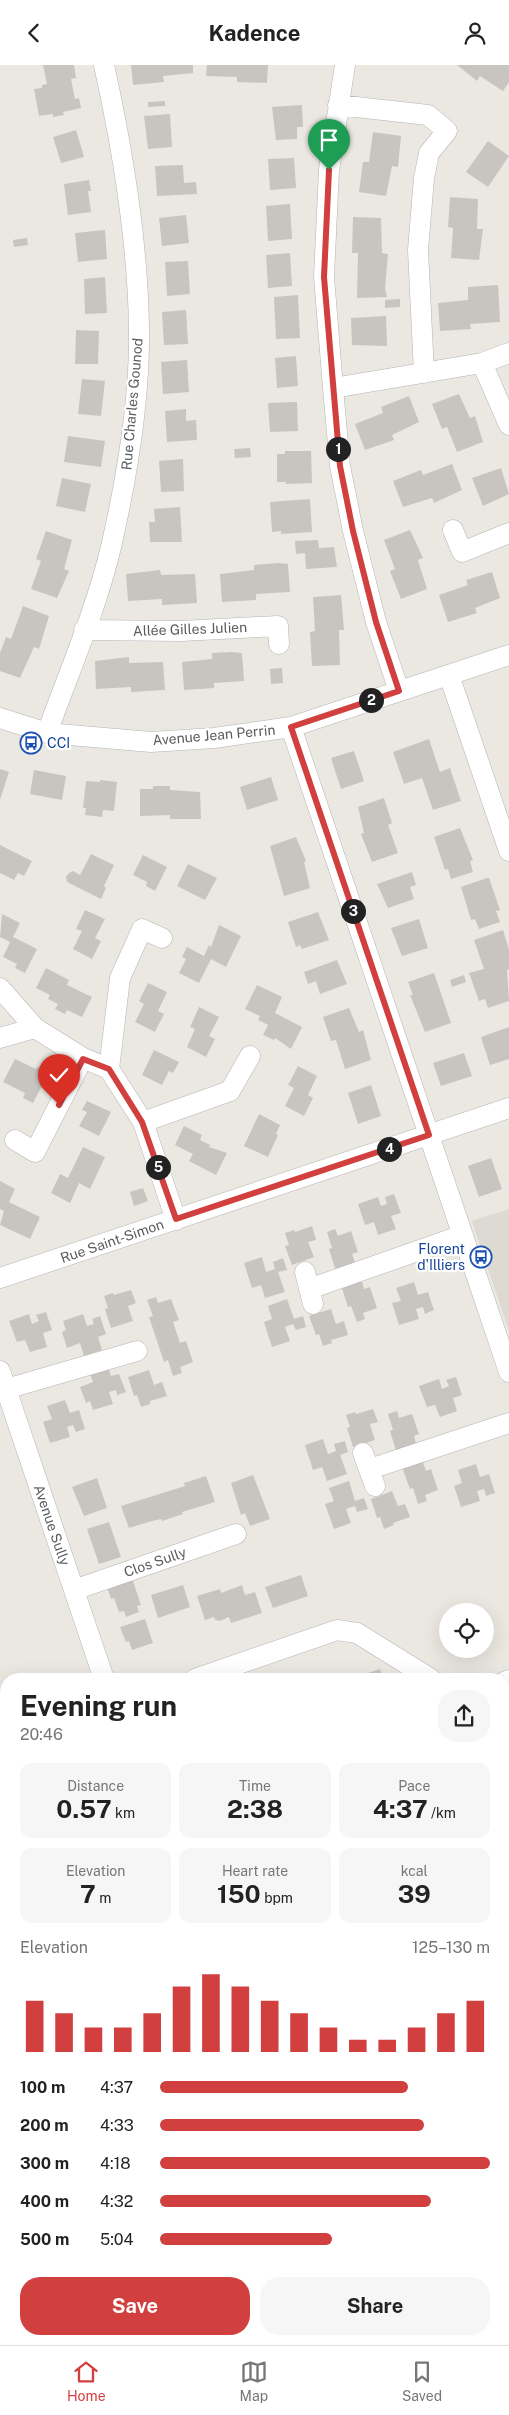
<!DOCTYPE html>
<meta charset="utf-8">
<style>
body{margin:0;font-family:"Public Sans",sans-serif;background:#f6f6f6;color:#222;height:100vh;display:flex;flex-direction:column;font-size:19px;white-space:nowrap}
*{box-sizing:border-box;margin:0}
p{font-size:16px;color:#767676}
.icon{flex:none;width:28px;height:28px;fill:none;stroke:currentColor;stroke-width:2;stroke-linecap:round;stroke-linejoin:round}
.map{position:relative;flex:1;overflow:hidden}
.details{position:absolute;left:0px;top:1608px;width:510px;height:672px;display:flex;flex-direction:column;background:#fff;border-radius:20px 20px 0 0;box-shadow:0 5px 20px #0002}
.details>*{flex:none}
.buttons{position:absolute;left:439px;top:1538px;display:grid;gap:10px}
.buttons a{display:grid;place-items:center;width:55px;height:55px;border-radius:50%;background:#fff;box-shadow:0 5px 20px #0002;font-size:25px}
.pin{position:absolute;display:grid;place-items:center;width:42px;height:42px;color:#fff;margin:-51px -21px;border-radius:50% 50% 50% 0;rotate:-45deg;box-shadow:0 0 5px #0007}
.pin .icon{rotate:45deg}
.km{position:absolute;width:25px;height:25px;margin:-12px;border-radius:50%;background:#222;color:#fff;font-size:14px;line-height:25px;text-align:center}
.round{display:grid;place-items:center;flex:none;width:52px;height:52px;border-radius:20px;background:#f6f6f6}
.overview{display:flex;align-items:center;justify-content:space-between;height:85px;padding:0 20px}
h1{font-size:28px;font-weight:700;line-height:38px}
.figures{display:grid;grid-template-columns:repeat(3,1fr);gap:8px;height:85px;padding:5px 20px}
.figures div{display:grid;align-content:center;border-radius:12px;background:#f6f6f6;text-align:center}
.figures b{font-size:25px;font-weight:700}
.figures small{font-size:14px;font-weight:400}
.figures p{font-size:14px}
.chart{height:140px;padding:10px 20px}
.chart p{display:flex;justify-content:space-between}
.chart svg{width:100%;height:90px;margin-top:5px;stroke:#d23f3f;stroke-width:6}
.cta{display:flex;gap:10px;margin-top:auto;padding:10px 20px}
.cta a{flex:1;height:58px;border-radius:20px;background:#d23f3f;color:#fff;font-size:20px;font-weight:700;line-height:58px;text-align:center}
.cta a+a{background:#f6f6f6;color:#222}
ul{padding:0 20px;list-style:none;font-size:16px}
li{display:grid;grid-template-columns:80px 60px 1fr;align-items:center;height:38px}
li i{height:12px;border-radius:6px;background:#d23f3f}
header{display:flex;justify-content:space-between;align-items:center;height:65px;padding:0 20px;background:#fff;font-size:22px;font-weight:700}
.menu{display:flex;justify-content:space-around;align-items:center;height:70px;border-top:1px solid #e0e0e0;background:#fff;font-size:14px;color:#767676}
.menu a{display:grid;justify-items:center;gap:2px}
.menu .on{color:#d23f3f}
.map>svg:first-child{display:block}
.commercial{fill:#f9efd8}
.education{fill:#ddd9d3}
.building{fill:#c8c5c0}
.lines{fill:none;stroke-linecap:round;stroke-linejoin:round}
.lane-casing{stroke:#b2b4b7;stroke-width:11}
.street-casing{stroke:#b2b4b7;stroke-width:21}
.secondary-casing{stroke:#b1b4b7;stroke-width:29}
.lane{stroke:#fff;stroke-width:10}
.street{stroke:#fff;stroke-width:20}
.secondary{stroke:#fff;stroke-width:28}
.route-casing{stroke:#fff;stroke-width:10}
.route{stroke:#d23f3f;stroke-width:6}
.labels{text-anchor:middle;dominant-baseline:central;stroke-width:4.5;stroke-linejoin:round;paint-order:stroke}
.street-label{font-size:14px;fill:#5a5d60;stroke:#fff}
.transit-label{font-size:14px;fill:#164399;stroke:#fff;text-anchor:start}
</style>
<header><svg class="icon" aria-label="back" viewBox="0 0 24 24"><path d="M15 5l-7 7 7 7"/></svg>Kadence<svg class="icon" aria-label="person" viewBox="0 0 24 24"><circle cx="12" cy="8" r="4"/><path d="M4 21q1-7 8-7t8 7"/></svg></header>
<div class="map">
<svg width="509" height="2280" viewBox="0 0 509 2280">
<rect width="100%" height="100%" fill="#ebe8e1"/>
<path class="commercial" d="M 6,1753 L 6,1913 L 0,1903 L 0,1755 Z
M 509,1786 L 509,2280 L 230,2280 L 227,2274 L 504,2274 L 504,1788 Z"/>
<path class="education" d="M 509,1144 L 509,1266 L 472,1156 Z"/>
<path class="building" d="M 43,0 L 74,0 L 76,13 L 71,14 L 75,34 L 79,33 L 81,43 L 63,47 L 64,50 L 53,52 L 53,49 L 39,51 L 34,24 L 42,23 L 42,20 L 47,19 Z
M 131,0 L 193,0 L 193,8 L 163,11 L 164,17 L 133,20 Z
M 207,0 L 268,0 L 267,18 L 237,17 L 237,12 L 206,11 Z
M 457,0 L 509,0 L 509,17 L 503,26 L 480,11 L 477,16 Z
M 165,36 L 165,41 L 148,42 L 148,37 Z
M 302,40 L 303,62 L 297,62 L 297,74 L 276,75 L 272,42 Z
M 170,49 L 172,82 L 148,84 L 144,51 Z
M 76,65 L 84,92 L 61,98 L 53,72 Z
M 373,67 L 401,71 L 398,102 L 392,101 L 386,131 L 359,127 L 363,97 L 369,97 Z
M 488,76 L 509,91 L 488,122 L 466,107 Z
M 294,93 L 296,123 L 270,125 L 268,94 Z
M 183,100 L 184,118 L 196,117 L 197,129 L 157,131 L 155,101 Z
M 89,115 L 91,126 L 88,126 L 91,147 L 68,150 L 64,119 Z
M 450,132 L 478,134 L 477,164 L 483,164 L 479,195 L 451,193 L 453,163 L 448,162 Z
M 290,139 L 292,174 L 268,176 L 266,141 Z
M 186,150 L 189,178 L 162,181 L 159,153 Z
M 353,152 L 381,153 L 382,188 L 388,189 L 385,223 L 387,232 L 357,233 L 358,188 L 352,188 Z
M 105,165 L 107,194 L 78,197 L 75,168 Z
M 27,173 L 28,180 L 14,182 L 13,175 Z
M 290,188 L 292,221 L 268,223 L 266,190 Z
M 188,196 L 190,229 L 167,231 L 165,197 Z
M 105,212 L 107,248 L 85,249 L 84,214 Z
M 498,220 L 500,257 L 470,259 L 471,264 L 440,266 L 438,238 L 468,235 L 468,222 Z
M 298,230 L 300,273 L 276,274 L 274,232 Z
M 400,234 L 400,242 L 385,243 L 385,235 Z
M 186,245 L 188,279 L 164,280 L 162,247 Z
M 386,251 L 387,281 L 352,280 L 351,253 Z
M 76,265 L 99,266 L 98,299 L 75,299 Z
M 296,291 L 298,321 L 277,323 L 275,293 Z
M 187,295 L 189,327 L 163,329 L 161,297 Z
M 82,314 L 105,316 L 101,351 L 78,349 Z
M 459,329 L 470,353 L 475,351 L 483,377 L 457,387 L 447,362 L 442,364 L 432,339 Z
M 409,331 L 419,357 L 392,370 L 394,375 L 365,385 L 355,359 L 383,348 L 381,342 Z
M 297,337 L 298,366 L 270,367 L 268,338 Z
M 186,344 L 186,356 L 196,355 L 197,375 L 167,377 L 165,346 Z
M 68,371 L 105,376 L 101,402 L 64,397 Z
M 250,383 L 251,392 L 235,393 L 234,384 Z
M 285,386 L 311,386 L 312,418 L 286,419 L 286,417 L 277,417 L 277,389 L 285,389 Z
M 183,394 L 184,426 L 161,427 L 159,396 Z
M 452,399 L 462,425 L 434,438 L 432,433 L 403,442 L 393,416 L 421,405 L 423,410 Z
M 501,403 L 509,429 L 483,441 L 472,413 Z
M 62,413 L 91,419 L 85,447 L 56,441 Z
M 310,434 L 312,467 L 281,469 L 281,466 L 272,467 L 270,437 Z
M 180,442 L 182,477 L 150,477 L 149,457 L 155,457 L 154,444 Z
M 410,465 L 423,493 L 418,495 L 427,524 L 401,534 L 390,506 L 395,504 L 384,475 Z
M 46,466 L 72,475 L 64,504 L 69,506 L 57,533 L 31,524 L 41,496 L 36,494 Z
M 318,475 L 319,483 L 334,482 L 337,502 L 306,504 L 305,488 L 296,489 L 295,476 Z
M 278,498 L 288,499 L 290,527 L 256,529 L 256,535 L 222,537 L 220,509 L 254,505 L 254,500 Z
M 160,505 L 161,510 L 195,509 L 197,538 L 162,540 L 162,534 L 128,536 L 126,509 Z
M 492,507 L 500,533 L 475,543 L 477,548 L 448,557 L 439,530 L 468,520 L 466,515 Z
M 341,530 L 344,565 L 339,565 L 340,600 L 312,601 L 310,567 L 315,566 L 313,532 Z
M 23,541 L 49,551 L 39,584 L 34,582 L 20,613 L 0,606 L 0,588 L 6,572 L 11,574 Z
M 232,587 L 242,588 L 244,616 L 214,618 L 214,623 L 184,625 L 182,597 L 212,594 L 212,588 Z
M 129,592 L 129,598 L 163,597 L 165,625 L 131,627 L 131,622 L 96,624 L 95,596 Z
M 282,603 L 283,618 L 271,619 L 270,604 Z
M 429,674 L 440,707 L 450,703 L 461,736 L 433,745 L 422,713 L 404,719 L 393,687 Z
M 354,686 L 364,716 L 341,724 L 331,693 Z
M 0,704 L 9,707 L 0,735 Z
M 34,705 L 66,711 L 62,735 L 30,729 Z
M 271,712 L 278,735 L 247,745 L 240,722 Z
M 100,715 L 117,717 L 114,746 L 103,745 L 102,752 L 85,750 L 86,743 L 83,743 L 86,716 L 100,717 Z
M 153,721 L 170,721 L 170,725 L 200,727 L 201,754 L 170,754 L 170,750 L 140,751 L 140,724 L 153,724 Z
M 384,733 L 392,758 L 388,760 L 398,788 L 372,797 L 361,769 L 364,768 L 358,742 Z
M 460,763 L 473,795 L 470,796 L 473,807 L 451,814 L 448,804 L 445,805 L 434,772 Z
M 296,772 L 306,796 L 304,797 L 310,823 L 284,831 L 270,781 Z
M 0,780 L 32,796 L 24,811 L 18,808 L 14,815 L 0,808 Z
M 91,789 L 114,800 L 104,821 L 106,823 L 101,834 L 67,817 L 66,812 L 69,808 L 73,806 L 80,810 Z
M 143,790 L 167,802 L 155,826 L 146,821 L 147,817 L 133,810 Z
M 188,799 L 217,813 L 205,835 L 177,821 Z
M 412,807 L 416,820 L 410,822 L 414,834 L 388,843 L 377,819 Z
M 487,813 L 489,813 L 500,845 L 496,846 L 500,857 L 479,864 L 475,854 L 471,855 L 461,822 Z
M 85,845 L 105,854 L 95,873 L 101,876 L 92,894 L 73,884 L 82,866 L 76,864 Z
M 318,847 L 329,875 L 302,884 L 300,880 L 296,882 L 288,857 Z
M 2,849 L 20,858 L 13,872 L 37,884 L 25,908 L 15,903 L 17,899 L 3,892 L 10,877 L 0,872 Z
M 419,854 L 428,883 L 402,891 L 391,863 Z
M 219,860 L 241,871 L 226,902 L 211,894 L 199,918 L 179,908 L 186,894 L 182,892 L 187,882 L 204,891 L 209,880 L 211,882 Z
M 503,865 L 509,885 L 509,904 L 507,905 L 509,936 L 488,943 L 485,934 L 479,936 L 469,908 L 484,904 L 474,875 Z
M 337,895 L 347,919 L 320,929 L 316,916 L 308,919 L 304,907 Z
M 46,903 L 69,915 L 67,920 L 92,932 L 82,952 L 67,945 L 65,949 L 55,944 L 58,939 L 48,934 L 50,930 L 36,923 Z
M 434,908 L 451,958 L 425,967 L 410,930 L 413,930 L 408,917 Z
M 464,910 L 466,917 L 452,922 L 450,915 Z
M 148,918 L 167,927 L 158,946 L 164,949 L 155,967 L 135,957 L 144,939 L 139,936 Z
M 257,920 L 282,932 L 275,948 L 302,962 L 291,984 L 275,973 L 274,975 L 263,970 L 268,960 L 258,955 L 260,951 L 245,944 Z
M 199,942 L 219,952 L 209,971 L 215,974 L 206,992 L 187,982 L 195,964 L 190,962 Z
M 349,943 L 359,967 L 363,965 L 371,995 L 345,1004 L 336,975 L 331,976 L 323,952 Z
M 509,962 L 509,994 L 490,1000 L 481,972 Z
M 154,985 L 179,997 L 173,1008 L 169,1006 L 162,1020 L 142,1010 Z
M 464,988 L 472,1011 L 441,1021 L 433,998 Z
M 15,994 L 36,1004 L 37,1002 L 49,1007 L 33,1038 L 23,1033 L 25,1028 L 3,1017 Z
M 298,1001 L 317,1011 L 308,1030 L 313,1033 L 304,1051 L 285,1041 L 294,1023 L 288,1020 Z
M 371,1020 L 381,1051 L 358,1059 L 348,1028 Z
M 87,1036 L 111,1047 L 99,1071 L 79,1061 L 87,1047 L 82,1045 Z
M 259,1049 L 280,1060 L 276,1069 L 278,1070 L 268,1092 L 244,1081 Z
M 184,1061 L 202,1070 L 200,1075 L 210,1080 L 209,1082 L 227,1088 L 216,1110 L 189,1096 L 193,1089 L 175,1080 Z
M 83,1082 L 105,1092 L 90,1124 L 79,1118 L 70,1138 L 51,1128 L 60,1109 L 68,1113 Z
M 491,1093 L 502,1124 L 479,1132 L 468,1101 Z
M 0,1116 L 15,1124 L 9,1137 L 40,1152 L 30,1174 L 0,1160 L 4,1146 L 0,1144 Z
M 143,1123 L 148,1136 L 134,1141 L 130,1127 Z
M 394,1129 L 401,1148 L 391,1151 L 396,1164 L 378,1170 L 374,1157 L 365,1160 L 358,1139 L 378,1132 L 381,1141 L 387,1139 L 385,1132 Z
M 312,1161 L 316,1175 L 308,1177 L 314,1192 L 292,1200 L 285,1181 L 289,1180 L 285,1168 L 294,1165 L 295,1167 Z
M 335,1164 L 338,1171 L 351,1166 L 358,1187 L 352,1189 L 356,1200 L 336,1206 L 329,1184 L 332,1183 L 327,1167 Z
M 262,1192 L 266,1207 L 275,1204 L 273,1197 L 283,1193 L 287,1205 L 278,1207 L 285,1227 L 265,1233 L 261,1220 L 252,1223 L 244,1198 Z
M 361,1213 L 364,1224 L 370,1222 L 377,1243 L 363,1248 L 365,1254 L 357,1257 L 351,1241 L 348,1242 L 341,1220 Z
M 414,1217 L 418,1230 L 428,1227 L 434,1245 L 425,1249 L 423,1242 L 416,1244 L 419,1254 L 399,1260 L 392,1238 L 401,1236 L 396,1223 Z
M 131,1225 L 136,1238 L 128,1241 L 133,1256 L 111,1263 L 105,1244 L 108,1243 L 104,1231 L 113,1228 L 114,1230 Z
M 156,1232 L 158,1238 L 171,1234 L 179,1255 L 173,1257 L 180,1278 L 186,1276 L 193,1297 L 180,1302 L 182,1308 L 173,1311 L 168,1295 L 164,1297 L 149,1252 L 153,1251 L 147,1235 Z
M 287,1234 L 294,1254 L 303,1251 L 306,1262 L 296,1265 L 293,1259 L 285,1262 L 290,1276 L 272,1282 L 264,1257 L 272,1254 L 268,1241 Z
M 331,1244 L 336,1259 L 344,1256 L 348,1270 L 331,1275 L 332,1278 L 323,1281 L 319,1269 L 316,1270 L 309,1251 Z
M 46,1247 L 52,1265 L 43,1268 L 47,1282 L 30,1287 L 25,1275 L 17,1277 L 9,1256 L 29,1249 L 32,1259 L 39,1256 L 36,1250 Z
M 83,1249 L 87,1261 L 94,1259 L 92,1254 L 100,1251 L 106,1269 L 98,1272 L 102,1285 L 84,1291 L 80,1278 L 67,1283 L 62,1267 L 66,1265 L 63,1256 Z
M 107,1299 L 111,1311 L 119,1309 L 126,1327 L 117,1330 L 116,1325 L 109,1327 L 113,1339 L 93,1345 L 90,1336 L 86,1338 L 80,1322 L 93,1317 L 89,1305 Z
M 149,1305 L 154,1320 L 162,1317 L 167,1331 L 150,1336 L 150,1339 L 141,1342 L 137,1330 L 134,1331 L 128,1312 Z
M 456,1312 L 462,1330 L 453,1333 L 457,1346 L 440,1352 L 435,1340 L 427,1342 L 419,1321 L 439,1314 L 442,1324 L 449,1321 L 446,1315 Z
M 65,1335 L 70,1348 L 79,1345 L 85,1364 L 76,1367 L 73,1360 L 67,1362 L 70,1372 L 50,1378 L 43,1357 L 52,1354 L 47,1341 Z
M 373,1344 L 378,1357 L 370,1359 L 375,1375 L 353,1382 L 347,1363 L 350,1362 L 346,1350 L 355,1347 L 356,1349 Z
M 397,1346 L 399,1353 L 412,1349 L 419,1369 L 414,1371 L 417,1382 L 397,1389 L 390,1366 L 393,1365 L 388,1349 Z
M 323,1374 L 328,1389 L 336,1386 L 334,1379 L 345,1376 L 348,1387 L 340,1390 L 347,1409 L 327,1416 L 322,1402 L 313,1405 L 305,1380 Z
M 422,1395 L 426,1406 L 431,1404 L 438,1425 L 425,1430 L 427,1436 L 418,1439 L 413,1423 L 410,1424 L 402,1402 Z
M 476,1399 L 480,1412 L 489,1409 L 495,1428 L 486,1431 L 484,1424 L 477,1426 L 480,1436 L 461,1442 L 454,1421 L 462,1418 L 458,1405 Z
M 253,1410 L 270,1454 L 250,1461 L 245,1448 L 241,1450 L 231,1418 Z
M 206,1411 L 215,1437 L 182,1447 L 183,1449 L 162,1456 L 161,1454 L 152,1456 L 129,1463 L 121,1441 L 185,1421 L 184,1418 Z
M 97,1413 L 107,1443 L 84,1451 L 72,1422 Z
M 349,1416 L 355,1436 L 364,1433 L 368,1444 L 357,1447 L 355,1441 L 346,1444 L 351,1458 L 334,1464 L 325,1439 L 334,1436 L 329,1423 Z
M 392,1426 L 398,1441 L 405,1439 L 410,1452 L 393,1458 L 394,1460 L 384,1464 L 380,1452 L 377,1453 L 371,1434 Z
M 109,1457 L 121,1492 L 99,1499 L 87,1464 Z
M 301,1510 L 308,1531 L 273,1543 L 265,1522 Z
M 132,1513 L 141,1540 L 137,1541 L 139,1547 L 126,1552 L 124,1546 L 119,1547 L 114,1533 L 111,1534 L 107,1522 Z
M 183,1520 L 190,1542 L 158,1553 L 151,1530 Z
M 242,1520 L 245,1530 L 255,1527 L 262,1548 L 231,1558 L 229,1552 L 220,1556 L 215,1555 L 214,1552 L 205,1555 L 197,1531 L 220,1524 L 221,1528 Z
M 145,1554 L 153,1578 L 132,1585 L 129,1576 L 126,1577 L 120,1562 Z
M 380,1604 L 383,1614 L 357,1614 L 356,1612 Z
M 509,1670 L 509,1687 L 507,1688 L 509,1696 L 504,1698 L 504,1672 Z
M 509,1797 L 509,1952 L 504,1954 L 504,1798 Z
M 360,2274 L 400,2274 L 402,2280 L 362,2280 Z"/>
<g class="lines">
<g class="lane-casing">
<path id="lane" d="M 0,1823 L 6,1821
M 0,1862 L 6,1868"/>
</g>
<g class="street-casing">
<path id="street" d="M 345,0 L 329,105 L 324,212 L 333,323 L 340,401 L 353,466 L 376,557 L 399,626
M 338,40 L 428,50 L 447,66 L 429,88 L 424,113 L 418,185 L 424,308
M 482,298 L 509,360
M 333,323 L 482,298 L 509,288
M 453,465 L 462,487 L 509,468
M 84,565 L 181,566 L 278,561 L 279,579
M 449,610 L 509,786
M 0,653 L 47,668 L 151,677 L 214,673 L 291,662 L 509,590
M 291,662 L 509,1307
M 47,668 C 69,607 96,545 111,482 C 127,412 140,338 139,265 C 138,177 123,86 104,0
M 0,923 L 35,963
M 0,973 L 35,963 L 83,993 L 109,1004 L 143,1057 L 176,1155
M 109,1004 L 120,913 L 142,864 L 162,873
M 143,1057 L 230,1026 L 250,991
M 15,1075 L 35,1087 L 83,993
M 305,1207 L 313,1239
M 0,1213 L 509,1043
M 309,1224 L 463,1170
M 0,1306 L 104,1614
M 6,1324 L 137,1286
M 363,1388 L 375,1421
M 370,1404 L 509,1358
M 74,1525 L 236,1469
M 195,1614 L 337,1565 L 357,1568 L 431,1614
M 504,1617 L 509,1615
M 504,2043 L 509,2042
M 243,2274 L 244,2280
M 424,2280 L 428,2274"/>
</g>
<g class="secondary-casing">
<path id="secondary" d="M 504,1767 L 509,1765
M 0,1936 L 6,1933
M 0,2036 L 6,2040
M 181,2274 L 184,2280"/>
</g>
<use href="#lane" class="lane"/>
<use href="#street" class="street"/>
<use href="#secondary" class="secondary"/>
</g>
<g class="lines">
<g class="route-casing">
<path id="route" d="M 59,1040 L 83,994 L 109,1004 L 142,1057 L 176,1154 L 429,1070 L 291,662 L 399,626 L 376,557 L 353,466 L 340,401 L 324,212 L 329,105"/>
</g>
<use href="#route" class="route"/>
</g>
<defs>
<g id="bus-ring" transform="scale(1.125)"><circle r="9.5" fill="#fff" stroke="#1a4fb4" stroke-width="1.5"/><path d="M-5-6H5V4H4V6H2V4H-2V6H-4V4H-5ZM-3.5-4V0h7V-4ZM-3.5 1.2v1.5H-2V1.2ZM2 1.2v1.5H3.5V1.2Z" fill="#1a4fb4"/></g>
</defs>
<g fill-rule="evenodd">
<use href="#bus-ring" x="31" y="678"/>
<use href="#bus-ring" x="481" y="1192"/>
</g>
<g class="labels">
<g class="street-label">
<text transform="translate(132 339) rotate(-85)">Rue Charles Gounod</text>
<text transform="translate(190 564) rotate(-2)">Allée Gilles Julien</text>
<text transform="translate(214 670) rotate(-5)">Avenue Jean Perrin</text>
<text transform="translate(112 1176) rotate(-19)">Rue Saint-Simon</text>
<text transform="translate(52 1460) rotate(71)">Avenue Sully</text>
<text transform="translate(155 1497) rotate(-19)">Clos Sully</text>
</g>
<g class="transit-label">
<text x="47" y="678">CCI</text>
<text x="465" y="1184" text-anchor="end">Florent<tspan x="465" dy="16">d'Illiers</tspan></text>
</g>
</g>
</svg>
<div class="buttons">
<a><svg class="icon" aria-label="locate" viewBox="0 0 24 24"><circle cx="12" cy="12" r="6"/><path d="M12 2v4M12 18v4M2 12h4M18 12h4"/></svg></a>
</div>
<div class="pin" style="left:329px;top:105px;background:#1e9e55"><svg class="icon" aria-label="arrive" viewBox="0 0 24 24"><path d="M6 21V4h12l-3 4 3 4H6"/></svg></div>
<div class="pin" style="left:59px;top:1040px;background:#d93025"><svg class="icon" aria-label="check" viewBox="0 0 24 24"><path d="M5 12l5 5 9-10"/></svg></div>
<b class="km" style="left:338px;top:384px">1</b>
<b class="km" style="left:371px;top:635px">2</b>
<b class="km" style="left:353px;top:846px">3</b>
<b class="km" style="left:389px;top:1084px">4</b>
<b class="km" style="left:158px;top:1102px">5</b>
<section class="details">
<div class="overview"><div><h1>Evening run</h1><p>20:46</p></div><a class="round"><svg class="icon" aria-label="share" viewBox="0 0 24 24"><path d="M12 15V3M7 8l5-5 5 5M5 13v7h14v-7"/></svg></a></div>
<div class="figures">
<div><p>Distance</p><b>0.57<small> km</small></b></div>
<div><p>Time</p><b>2:38</b></div>
<div><p>Pace</p><b>4:37<small> /km</small></b></div>
</div>
<div class="figures">
<div><p>Elevation</p><b>7<small> m</small></b></div>
<div><p>Heart rate</p><b>150<small> bpm</small></b></div>
<div><p>kcal</p><b>39</b></div>
</div>
<div class="chart"><p><span>Elevation</span>125–130 m</p>
<svg viewBox="0 0 160 44" preserveAspectRatio="none"><path d="M5 44V19M15 44V25M25 44V32M35 44V32M45 44V25M55 44V12M65 44V6M75 44V12M85 44V19M95 44V25M105 44V32M115 44V38M125 44V38M135 44V32M145 44V25M155 44V19"/></svg>
</div>
<ul>
<li><b>100 m</b>4:37<i style="width:75%"></i></li>
<li><b>200 m</b>4:33<i style="width:80%"></i></li>
<li><b>300 m</b>4:18<i style="width:100%"></i></li>
<li><b>400 m</b>4:32<i style="width:82%"></i></li>
<li><b>500 m</b>5:04<i style="width:52%"></i></li>
</ul>
<div class="cta"><a>Save</a><a>Share</a></div>
</section>
</div>
<nav class="menu">
<a class="on"><svg class="icon" aria-label="home" viewBox="0 0 24 24"><path d="M3 11l9-7 9 7M6 9v11h12V9"/></svg>Home</a>
<a><svg class="icon" aria-label="map" viewBox="0 0 24 24"><path d="M3 6l6-2 6 2 6-2v14l-6 2-6-2-6 2zM9 4v14M15 6v14"/></svg>Map</a>
<a><svg class="icon" aria-label="saved" viewBox="0 0 24 24"><path d="M7 4h10v16l-5-4-5 4z"/></svg>Saved</a>
</nav>
